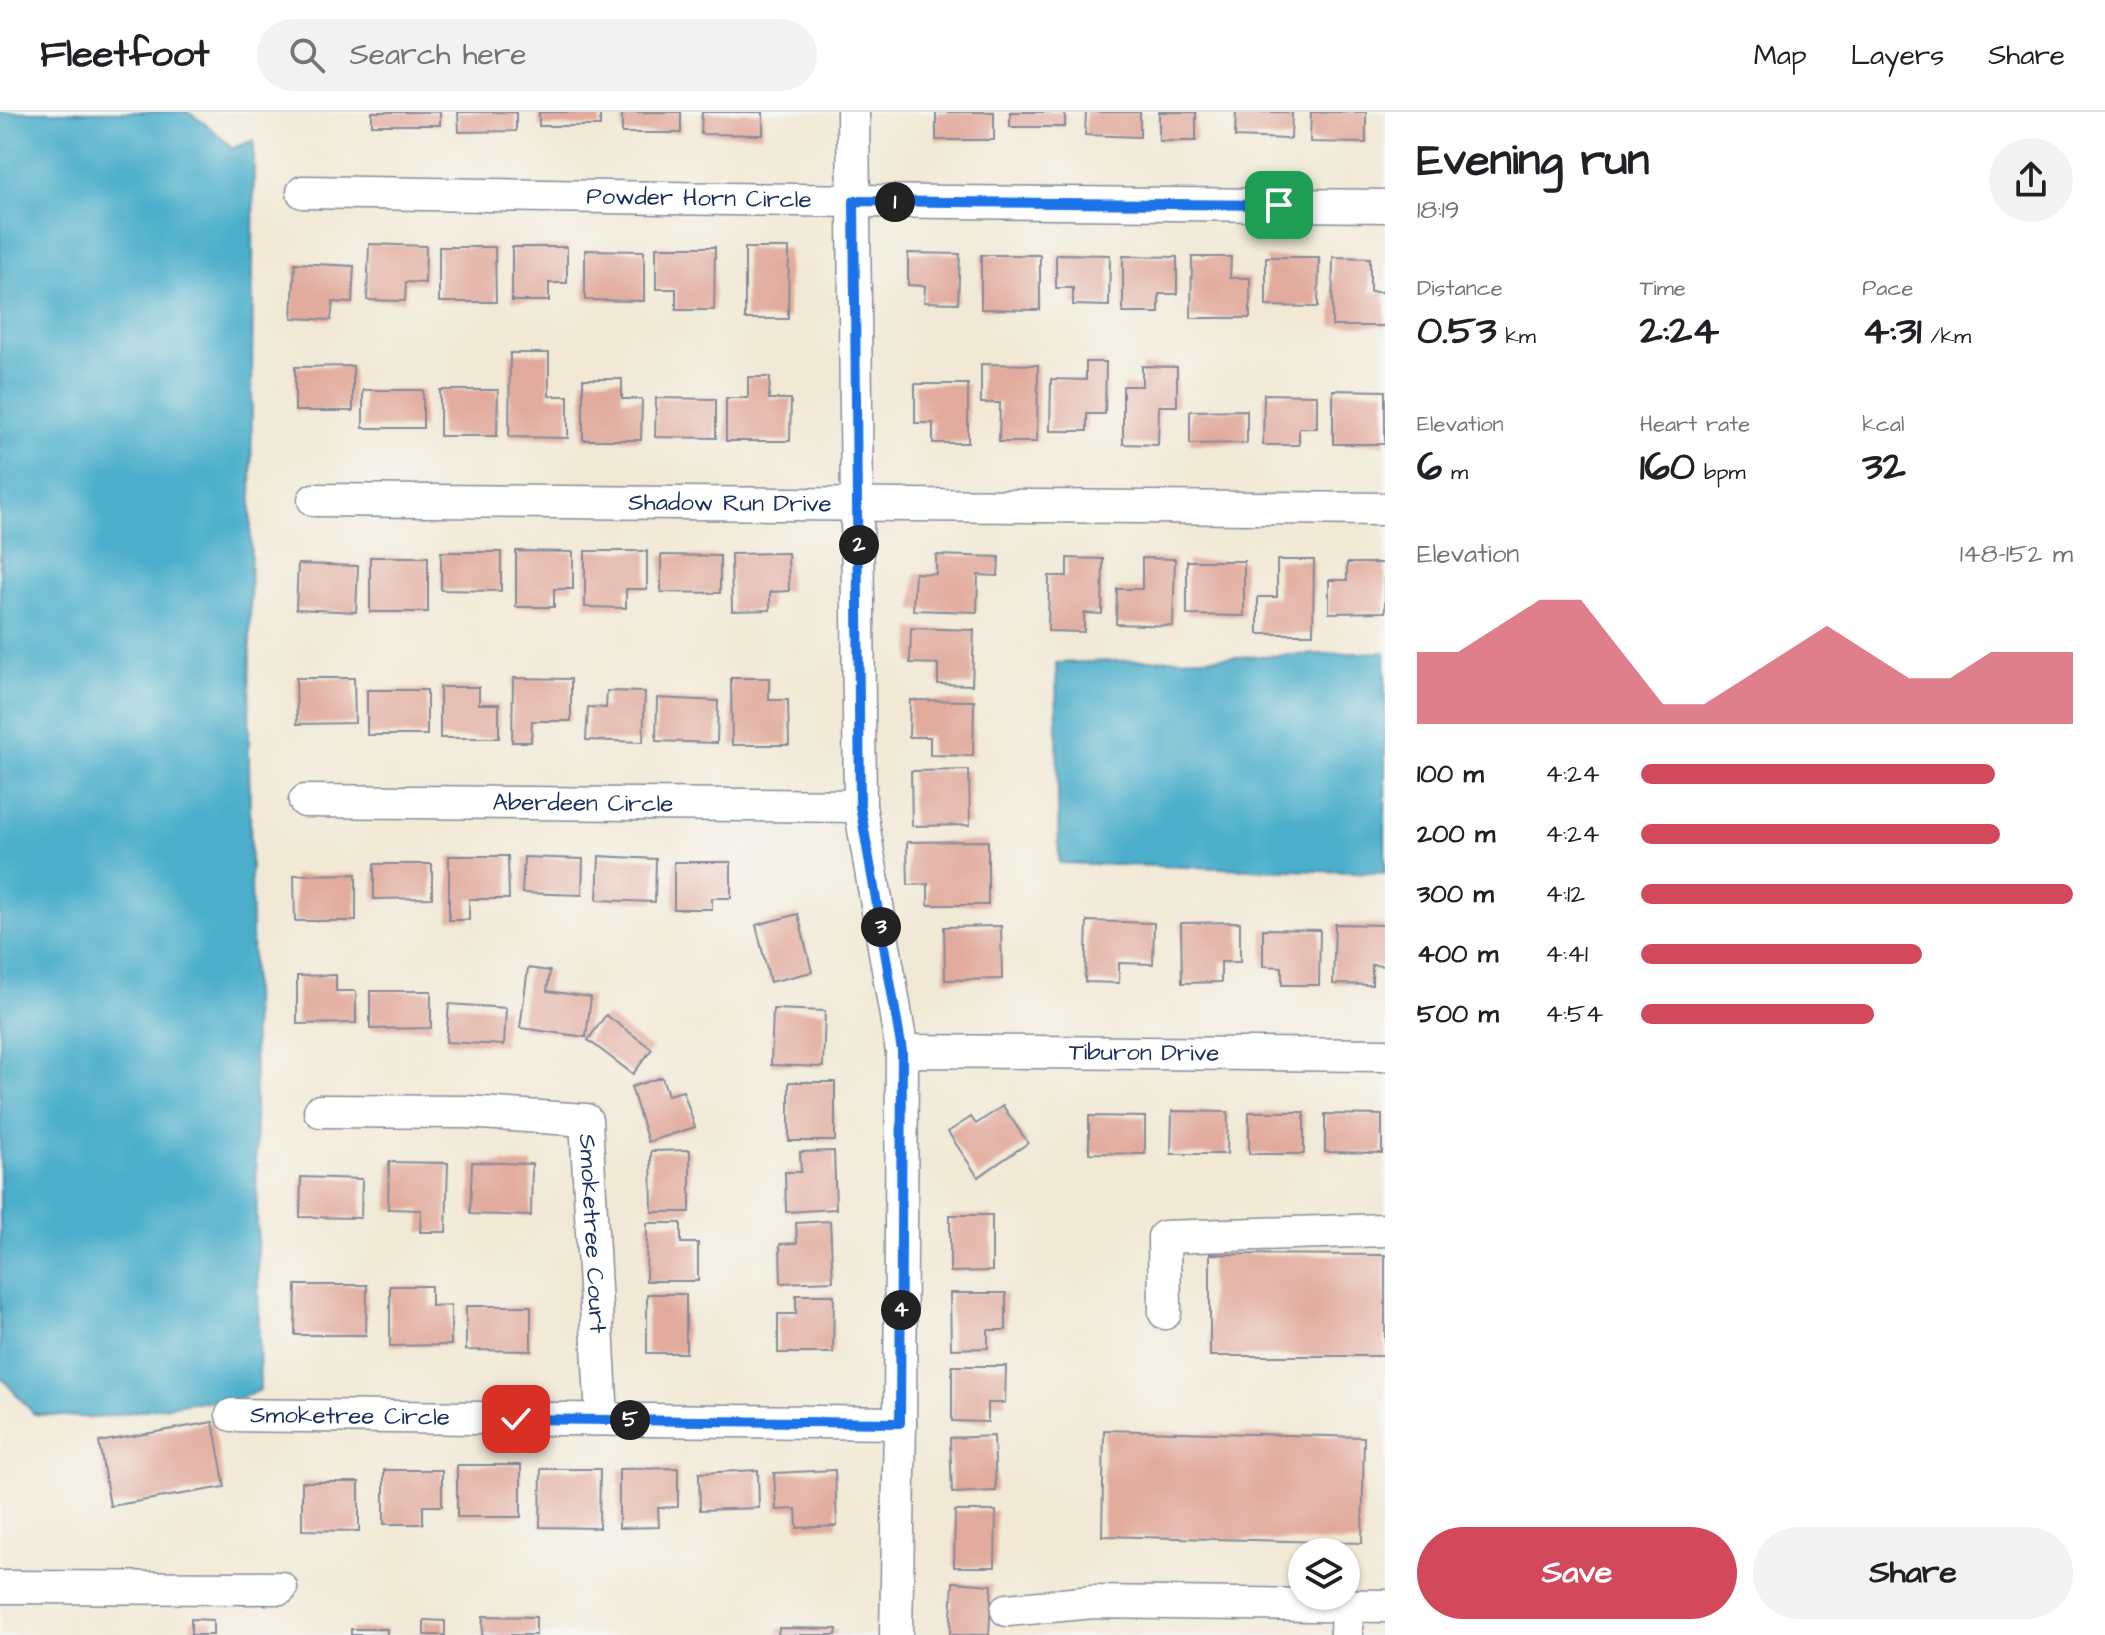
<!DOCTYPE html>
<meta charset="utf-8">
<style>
body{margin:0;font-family:"Architects Daughter",sans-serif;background:#f2f2f2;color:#202124;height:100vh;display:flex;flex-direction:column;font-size:30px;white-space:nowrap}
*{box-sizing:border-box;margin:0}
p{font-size:26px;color:#757577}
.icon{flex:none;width:44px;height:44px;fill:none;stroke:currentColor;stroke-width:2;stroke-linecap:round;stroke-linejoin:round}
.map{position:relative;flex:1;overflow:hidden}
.side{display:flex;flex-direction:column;background:#fff;width:720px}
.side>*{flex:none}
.controls{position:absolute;left:1288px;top:1426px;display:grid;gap:16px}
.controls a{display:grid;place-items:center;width:72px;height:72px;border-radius:50%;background:#fff;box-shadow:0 2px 6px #0004;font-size:40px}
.pin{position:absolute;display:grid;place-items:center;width:68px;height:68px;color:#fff;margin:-34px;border-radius:16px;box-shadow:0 4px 12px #0006}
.km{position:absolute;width:40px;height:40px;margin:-20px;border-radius:50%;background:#222;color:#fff;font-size:22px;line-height:40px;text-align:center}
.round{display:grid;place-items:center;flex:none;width:84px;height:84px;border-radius:42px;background:#f2f2f2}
.overview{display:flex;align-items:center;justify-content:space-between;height:136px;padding:0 32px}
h1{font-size:44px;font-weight:700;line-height:60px}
.stats{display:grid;grid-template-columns:repeat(3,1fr);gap:12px;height:136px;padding:8px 32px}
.stats div{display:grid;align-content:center}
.stats b{font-size:40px;font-weight:700}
.stats small{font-size:22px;font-weight:400}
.stats p{font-size:22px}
.chart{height:224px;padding:16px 32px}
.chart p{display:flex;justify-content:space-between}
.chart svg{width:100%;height:144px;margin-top:8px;fill:#d1495b;opacity:.7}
.primary-button{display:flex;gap:16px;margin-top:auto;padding:16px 32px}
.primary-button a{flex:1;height:92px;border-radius:48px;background:#d1495b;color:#fff;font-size:32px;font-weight:700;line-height:92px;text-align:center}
.primary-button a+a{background:#f2f2f2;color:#202124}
ul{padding:0 32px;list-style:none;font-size:26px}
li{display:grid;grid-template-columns:128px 96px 1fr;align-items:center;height:60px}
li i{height:20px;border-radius:10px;background:#d1495b}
header{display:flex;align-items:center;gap:48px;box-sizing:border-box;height:112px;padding:0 40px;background:#fff;border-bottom:2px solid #e0e0e0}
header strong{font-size:38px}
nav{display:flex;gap:44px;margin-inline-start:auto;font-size:28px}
.search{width:560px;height:72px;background:#f2f2f2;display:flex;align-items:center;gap:20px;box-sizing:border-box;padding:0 28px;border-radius:44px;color:#757577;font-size:30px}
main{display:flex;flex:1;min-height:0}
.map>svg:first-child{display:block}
.water{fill:#4cafcb;stroke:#346f94;stroke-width:2}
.building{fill:#e2ab9d}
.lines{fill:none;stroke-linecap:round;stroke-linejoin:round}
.minor-casing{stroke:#868c9a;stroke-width:35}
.minor{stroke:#fff;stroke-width:32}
.route-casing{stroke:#fff;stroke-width:16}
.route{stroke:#1a73e8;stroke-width:10}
.labels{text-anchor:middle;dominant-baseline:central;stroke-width:7;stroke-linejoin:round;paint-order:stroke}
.street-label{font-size:24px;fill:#1b2f5e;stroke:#f6f6f2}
</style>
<header>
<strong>Fleetfoot</strong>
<div class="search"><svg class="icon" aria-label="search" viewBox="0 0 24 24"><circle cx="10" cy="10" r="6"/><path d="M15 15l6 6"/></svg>Search here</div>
<nav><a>Map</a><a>Layers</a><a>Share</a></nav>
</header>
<main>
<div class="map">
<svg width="1385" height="1523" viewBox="0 0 1385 1523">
<rect width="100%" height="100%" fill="#f6f6f2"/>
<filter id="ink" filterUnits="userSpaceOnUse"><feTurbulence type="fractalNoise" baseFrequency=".0125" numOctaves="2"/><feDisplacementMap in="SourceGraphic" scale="16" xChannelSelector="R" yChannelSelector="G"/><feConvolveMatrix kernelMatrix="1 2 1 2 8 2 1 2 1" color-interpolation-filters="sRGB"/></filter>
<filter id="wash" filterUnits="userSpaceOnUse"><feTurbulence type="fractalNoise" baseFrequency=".006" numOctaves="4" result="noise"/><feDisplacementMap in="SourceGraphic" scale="32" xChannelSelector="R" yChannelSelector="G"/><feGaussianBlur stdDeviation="1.8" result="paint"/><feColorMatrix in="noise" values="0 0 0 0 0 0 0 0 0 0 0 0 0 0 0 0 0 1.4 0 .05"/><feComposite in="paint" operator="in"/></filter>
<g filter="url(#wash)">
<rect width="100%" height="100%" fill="#f1e9d5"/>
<path class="water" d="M 0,0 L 188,0 L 207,13 L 233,36 L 254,28 L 249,647 L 260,1278 L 237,1288 L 192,1290 L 96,1306 L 34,1302 L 0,1264 Z
M 1385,540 L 1385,761 L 1059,751 L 1056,551 Z"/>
<g id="blocks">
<path class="building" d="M 372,0 L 440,0 L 440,13 L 372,13 Z
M 458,0 L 516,0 L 516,19 L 459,20 Z
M 539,0 L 600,0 L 600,14 L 539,14 Z
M 622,0 L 681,0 L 681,21 L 622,21 Z
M 702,0 L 763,0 L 763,23 L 701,22 Z
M 936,0 L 994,0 L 994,28 L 936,28 Z
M 1010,0 L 1065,0 L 1065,15 L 1010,15 Z
M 1086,0 L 1140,0 L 1140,25 L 1085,23 Z
M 1159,0 L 1196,0 L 1196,29 L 1159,29 Z
M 1236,0 L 1292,0 L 1291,27 L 1235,25 Z
M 1311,0 L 1366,0 L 1366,31 L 1310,30 Z
M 369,132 L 426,134 L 425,171 L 406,170 L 405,189 L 367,188 Z
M 439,135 L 495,135 L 496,190 L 439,190 Z
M 512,135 L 567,135 L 567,171 L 549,171 L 549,189 L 512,189 Z
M 656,135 L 715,135 L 714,198 L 676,198 L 676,177 L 656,177 Z
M 745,136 L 789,136 L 788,207 L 745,207 Z
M 585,138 L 644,139 L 644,189 L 585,188 Z
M 908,141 L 960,142 L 958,191 L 924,190 L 925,174 L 908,173 Z
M 1056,142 L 1110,143 L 1109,194 L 1073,193 L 1073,176 L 1056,176 Z
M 981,143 L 1040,143 L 1040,198 L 981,197 Z
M 1123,144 L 1177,145 L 1177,182 L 1159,182 L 1159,201 L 1123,201 Z
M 1192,145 L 1231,145 L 1230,166 L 1250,166 L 1250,206 L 1191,206 Z
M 1266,145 L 1319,145 L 1318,195 L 1266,194 Z
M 1333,145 L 1370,146 L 1370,180 L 1385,180 L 1385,214 L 1332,214 Z
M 295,151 L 354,154 L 352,191 L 333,190 L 331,208 L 292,206 Z
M 510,241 L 549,241 L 549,284 L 568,284 L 568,326 L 509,325 Z
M 1086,250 L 1106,250 L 1105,302 L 1087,302 L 1087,319 L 1050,319 L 1051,267 L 1086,268 Z
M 981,252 L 1038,253 L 1037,330 L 999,330 L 1000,291 L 981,291 Z
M 353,254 L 353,299 L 295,299 L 295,255 Z
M 1142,254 L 1177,255 L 1177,294 L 1159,294 L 1158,333 L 1123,332 L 1123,274 L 1142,274 Z
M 748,265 L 770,265 L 769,287 L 791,287 L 790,329 L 726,329 L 726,286 L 748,286 Z
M 583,267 L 622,267 L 622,287 L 642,287 L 641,328 L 583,328 Z
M 915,272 L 968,272 L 968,331 L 933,331 L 933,311 L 915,311 Z
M 363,278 L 423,278 L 423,316 L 363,316 Z
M 440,278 L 498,278 L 497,324 L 440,324 Z
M 1333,278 L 1385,279 L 1385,332 L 1333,332 Z
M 1264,282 L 1317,283 L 1317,316 L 1299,316 L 1299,333 L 1263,333 Z
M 656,286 L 716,287 L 716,326 L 655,325 Z
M 1247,298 L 1247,331 L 1190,332 L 1190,299 Z
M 516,439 L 573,440 L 573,477 L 554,477 L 554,495 L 516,495 Z
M 585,439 L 647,439 L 647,477 L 626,477 L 626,496 L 585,495 Z
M 441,440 L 501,440 L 501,479 L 441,478 Z
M 788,441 L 789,479 L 770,480 L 770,498 L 732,499 L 731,442 Z
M 661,443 L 720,444 L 720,481 L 661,480 Z
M 936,443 L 999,445 L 998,464 L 978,463 L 977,500 L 913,498 L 915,461 L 936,462 Z
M 370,445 L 428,445 L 428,500 L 370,500 Z
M 1067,446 L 1103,447 L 1102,502 L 1084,501 L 1084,520 L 1048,519 L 1049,464 L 1067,464 Z
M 1142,446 L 1175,447 L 1173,514 L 1116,512 L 1117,477 L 1142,477 Z
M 1277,448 L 1314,448 L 1313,522 L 1258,522 L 1258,485 L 1277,485 Z
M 1187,449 L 1244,449 L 1244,504 L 1187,503 Z
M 1347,451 L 1385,451 L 1385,500 L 1329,501 L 1329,468 L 1347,468 Z
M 298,452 L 358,454 L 356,500 L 296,497 Z
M 911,516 L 974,518 L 972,573 L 938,572 L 938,552 L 910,551 Z
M 296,566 L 354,566 L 355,611 L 297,612 Z
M 513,566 L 571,567 L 571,609 L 532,609 L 531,630 L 512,630 Z
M 731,566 L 769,566 L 769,588 L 788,588 L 789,633 L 732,633 Z
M 440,575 L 479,575 L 479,592 L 499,592 L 499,626 L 440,626 Z
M 367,578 L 427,578 L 427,623 L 367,623 Z
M 607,579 L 645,580 L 643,630 L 586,628 L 588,595 L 606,596 Z
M 657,586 L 718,589 L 717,631 L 656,629 Z
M 910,588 L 974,589 L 973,644 L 930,643 L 930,625 L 909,625 Z
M 969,658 L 970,713 L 912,714 L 911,659 Z
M 988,729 L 988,793 L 928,793 L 928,772 L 908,773 L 907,730 Z
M 449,744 L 508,744 L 509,787 L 469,787 L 469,808 L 449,808 Z
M 599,744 L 656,747 L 655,790 L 597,788 Z
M 524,745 L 583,747 L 582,783 L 522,781 Z
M 674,750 L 731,750 L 731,786 L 712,786 L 712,797 L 674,797 Z
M 374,752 L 432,752 L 432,786 L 374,787 Z
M 356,762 L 356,809 L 295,809 L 294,763 Z
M 798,802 L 812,860 L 770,870 L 756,813 Z
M 1087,809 L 1154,811 L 1153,852 L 1119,851 L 1119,871 L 1085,870 Z
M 1240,810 L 1240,850 L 1221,850 L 1221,870 L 1182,871 L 1181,811 Z
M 1335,812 L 1385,813 L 1385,854 L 1372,853 L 1372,873 L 1333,872 Z
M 1001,814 L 1002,867 L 945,868 L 944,815 Z
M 1263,817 L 1320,818 L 1319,873 L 1282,873 L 1282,855 L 1263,854 Z
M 528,856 L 550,859 L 547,879 L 591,885 L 586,925 L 520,916 Z
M 336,863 L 336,879 L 356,879 L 356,911 L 297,912 L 297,864 Z
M 370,879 L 431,879 L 431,916 L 370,917 Z
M 449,892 L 506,896 L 504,933 L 446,930 Z
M 773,897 L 825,899 L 823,955 L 771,953 Z
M 606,903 L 652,937 L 633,962 L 588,928 Z
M 662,965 L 668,983 L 683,979 L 695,1015 L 648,1030 L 631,975 Z
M 789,970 L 835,970 L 835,1029 L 789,1029 Z
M 1003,994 L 1028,1031 L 978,1065 L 948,1020 L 971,1005 L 976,1012 Z
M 1172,999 L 1228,1000 L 1227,1042 L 1171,1042 Z
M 1249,1000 L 1304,1000 L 1304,1042 L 1249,1042 Z
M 1325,1002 L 1382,1003 L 1382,1041 L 1325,1040 Z
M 1089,1004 L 1145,1005 L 1145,1042 L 1089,1041 Z
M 690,1038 L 690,1100 L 652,1100 L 651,1039 Z
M 834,1039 L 836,1097 L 786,1100 L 785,1060 L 801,1060 L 800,1040 Z
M 389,1050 L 448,1051 L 446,1120 L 420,1120 L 421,1098 L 388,1097 Z
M 472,1050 L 532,1052 L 531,1104 L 470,1102 Z
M 301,1065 L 362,1067 L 361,1106 L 300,1105 Z
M 950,1103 L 992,1103 L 992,1159 L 950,1160 Z
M 830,1109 L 833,1169 L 781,1171 L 780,1132 L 797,1131 L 796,1111 Z
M 647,1111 L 681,1111 L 681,1131 L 698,1131 L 698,1169 L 646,1169 Z
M 1210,1142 L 1385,1143 L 1385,1244 L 1210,1244 Z
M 296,1173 L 367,1173 L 366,1223 L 295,1223 Z
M 390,1174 L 431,1174 L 431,1194 L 451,1193 L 451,1233 L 390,1234 Z
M 950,1181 L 1006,1181 L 1006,1218 L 988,1218 L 988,1236 L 951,1237 Z
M 647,1182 L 686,1182 L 686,1241 L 647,1241 Z
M 796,1183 L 834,1183 L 833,1241 L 778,1241 L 778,1202 L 796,1202 Z
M 466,1194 L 531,1194 L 531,1239 L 466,1238 Z
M 952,1254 L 1006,1254 L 1005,1291 L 988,1291 L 988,1310 L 952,1309 Z
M 213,1310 L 225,1375 L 110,1394 L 99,1330 Z
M 1104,1318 L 1364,1325 L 1362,1431 L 1102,1424 Z
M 994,1324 L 996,1379 L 952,1381 L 950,1326 Z
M 457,1353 L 521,1353 L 521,1405 L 457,1405 Z
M 678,1356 L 678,1395 L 658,1396 L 659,1415 L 619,1416 L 619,1357 Z
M 541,1357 L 600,1357 L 599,1416 L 540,1415 Z
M 384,1358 L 442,1358 L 442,1394 L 423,1394 L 423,1412 L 384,1412 Z
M 758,1358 L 759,1396 L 700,1398 L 699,1361 Z
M 835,1358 L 837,1414 L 797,1416 L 796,1397 L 776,1398 L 774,1361 Z
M 302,1370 L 359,1370 L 359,1419 L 302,1418 Z
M 955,1399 L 996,1399 L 995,1455 L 954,1455 Z
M 953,1470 L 992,1473 L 989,1523 L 950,1523 Z
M 483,1504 L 536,1505 L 536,1523 L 482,1523 Z
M 191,1507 L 213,1508 L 213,1523 L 191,1523 Z
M 424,1508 L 445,1509 L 445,1523 L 424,1523 Z
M 779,1516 L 837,1517 L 836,1523 L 778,1523 Z
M 351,1517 L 387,1517 L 387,1523 L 351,1523 Z"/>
</g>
</g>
<g filter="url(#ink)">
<use href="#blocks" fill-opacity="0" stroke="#868c9a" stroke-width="2"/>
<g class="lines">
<g class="minor-casing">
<g id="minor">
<path d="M 853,0 L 860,694 L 902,939 L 900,1311 L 896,1523"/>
<path id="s1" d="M 303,80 L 854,89 L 1385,94"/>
<path id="s2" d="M 314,388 L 1385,397"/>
<path id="s3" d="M 305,689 L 860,694"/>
<path id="s4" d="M 902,939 L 1385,943"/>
<path id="s5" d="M 320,999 L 466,1000 L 586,1008 L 602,1307"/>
<path d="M 1165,1201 L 1164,1125 L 1385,1118"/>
<path id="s6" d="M 232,1303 L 900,1311"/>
<path d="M 0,1475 L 281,1476"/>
<path d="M 1007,1498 L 1093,1490 L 1385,1494"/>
<path d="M 1346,1523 L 1347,1493"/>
</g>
</g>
<use href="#minor" class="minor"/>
</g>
</g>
<g class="lines" filter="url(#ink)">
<g class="route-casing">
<path id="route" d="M 516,1307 L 900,1311 L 902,939 L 860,694 L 854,89 L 1279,93"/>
</g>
<use href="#route" class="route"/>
</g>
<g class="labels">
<g class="street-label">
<text stroke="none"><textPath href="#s1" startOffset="396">Powder Horn Circle</textPath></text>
<text stroke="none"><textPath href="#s2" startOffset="416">Shadow Run Drive</textPath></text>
<text stroke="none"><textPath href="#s3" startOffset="278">Aberdeen Circle</textPath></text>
<text stroke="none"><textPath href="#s4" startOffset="242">Tiburon Drive</textPath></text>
<text stroke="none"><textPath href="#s5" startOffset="380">Smoketree Court</textPath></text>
<text stroke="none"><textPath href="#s6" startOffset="118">Smoketree Circle</textPath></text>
</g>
</g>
</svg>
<div class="controls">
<a><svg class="icon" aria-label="layers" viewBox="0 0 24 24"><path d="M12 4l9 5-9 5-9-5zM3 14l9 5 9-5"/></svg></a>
</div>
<div class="pin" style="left:1279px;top:93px;background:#1e9e55"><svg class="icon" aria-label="arrive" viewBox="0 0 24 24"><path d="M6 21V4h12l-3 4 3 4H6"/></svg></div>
<div class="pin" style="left:516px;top:1307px;background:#d93025"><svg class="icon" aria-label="check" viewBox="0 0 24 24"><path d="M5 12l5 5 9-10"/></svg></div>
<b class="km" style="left:895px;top:90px">1</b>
<b class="km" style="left:859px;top:433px">2</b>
<b class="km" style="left:881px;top:815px">3</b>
<b class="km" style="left:901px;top:1198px">4</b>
<b class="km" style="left:630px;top:1308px">5</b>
</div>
<section class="side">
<div class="overview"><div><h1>Evening run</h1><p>18:19</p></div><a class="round"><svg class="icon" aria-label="share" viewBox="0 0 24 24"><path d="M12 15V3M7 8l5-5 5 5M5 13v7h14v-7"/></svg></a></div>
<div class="stats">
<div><p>Distance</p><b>0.53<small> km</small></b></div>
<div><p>Time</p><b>2:24</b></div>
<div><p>Pace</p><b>4:31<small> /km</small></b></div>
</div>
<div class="stats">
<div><p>Elevation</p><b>6<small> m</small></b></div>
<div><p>Heart rate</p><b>160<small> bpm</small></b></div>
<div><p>kcal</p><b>32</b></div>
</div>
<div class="chart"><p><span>Elevation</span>148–152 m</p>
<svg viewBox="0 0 160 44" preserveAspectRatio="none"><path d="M0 44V22L10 22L20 14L30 6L40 6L50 22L60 38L70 38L80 30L90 22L100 14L110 22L120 30L130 30L140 22L150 22L160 22V44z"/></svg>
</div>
<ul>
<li><b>100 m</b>4:24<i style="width:82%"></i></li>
<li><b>200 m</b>4:24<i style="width:83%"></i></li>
<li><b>300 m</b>4:12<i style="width:100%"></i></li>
<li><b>400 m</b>4:41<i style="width:65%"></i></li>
<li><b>500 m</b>4:54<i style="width:54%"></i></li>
</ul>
<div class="primary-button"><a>Save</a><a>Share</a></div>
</section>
</main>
